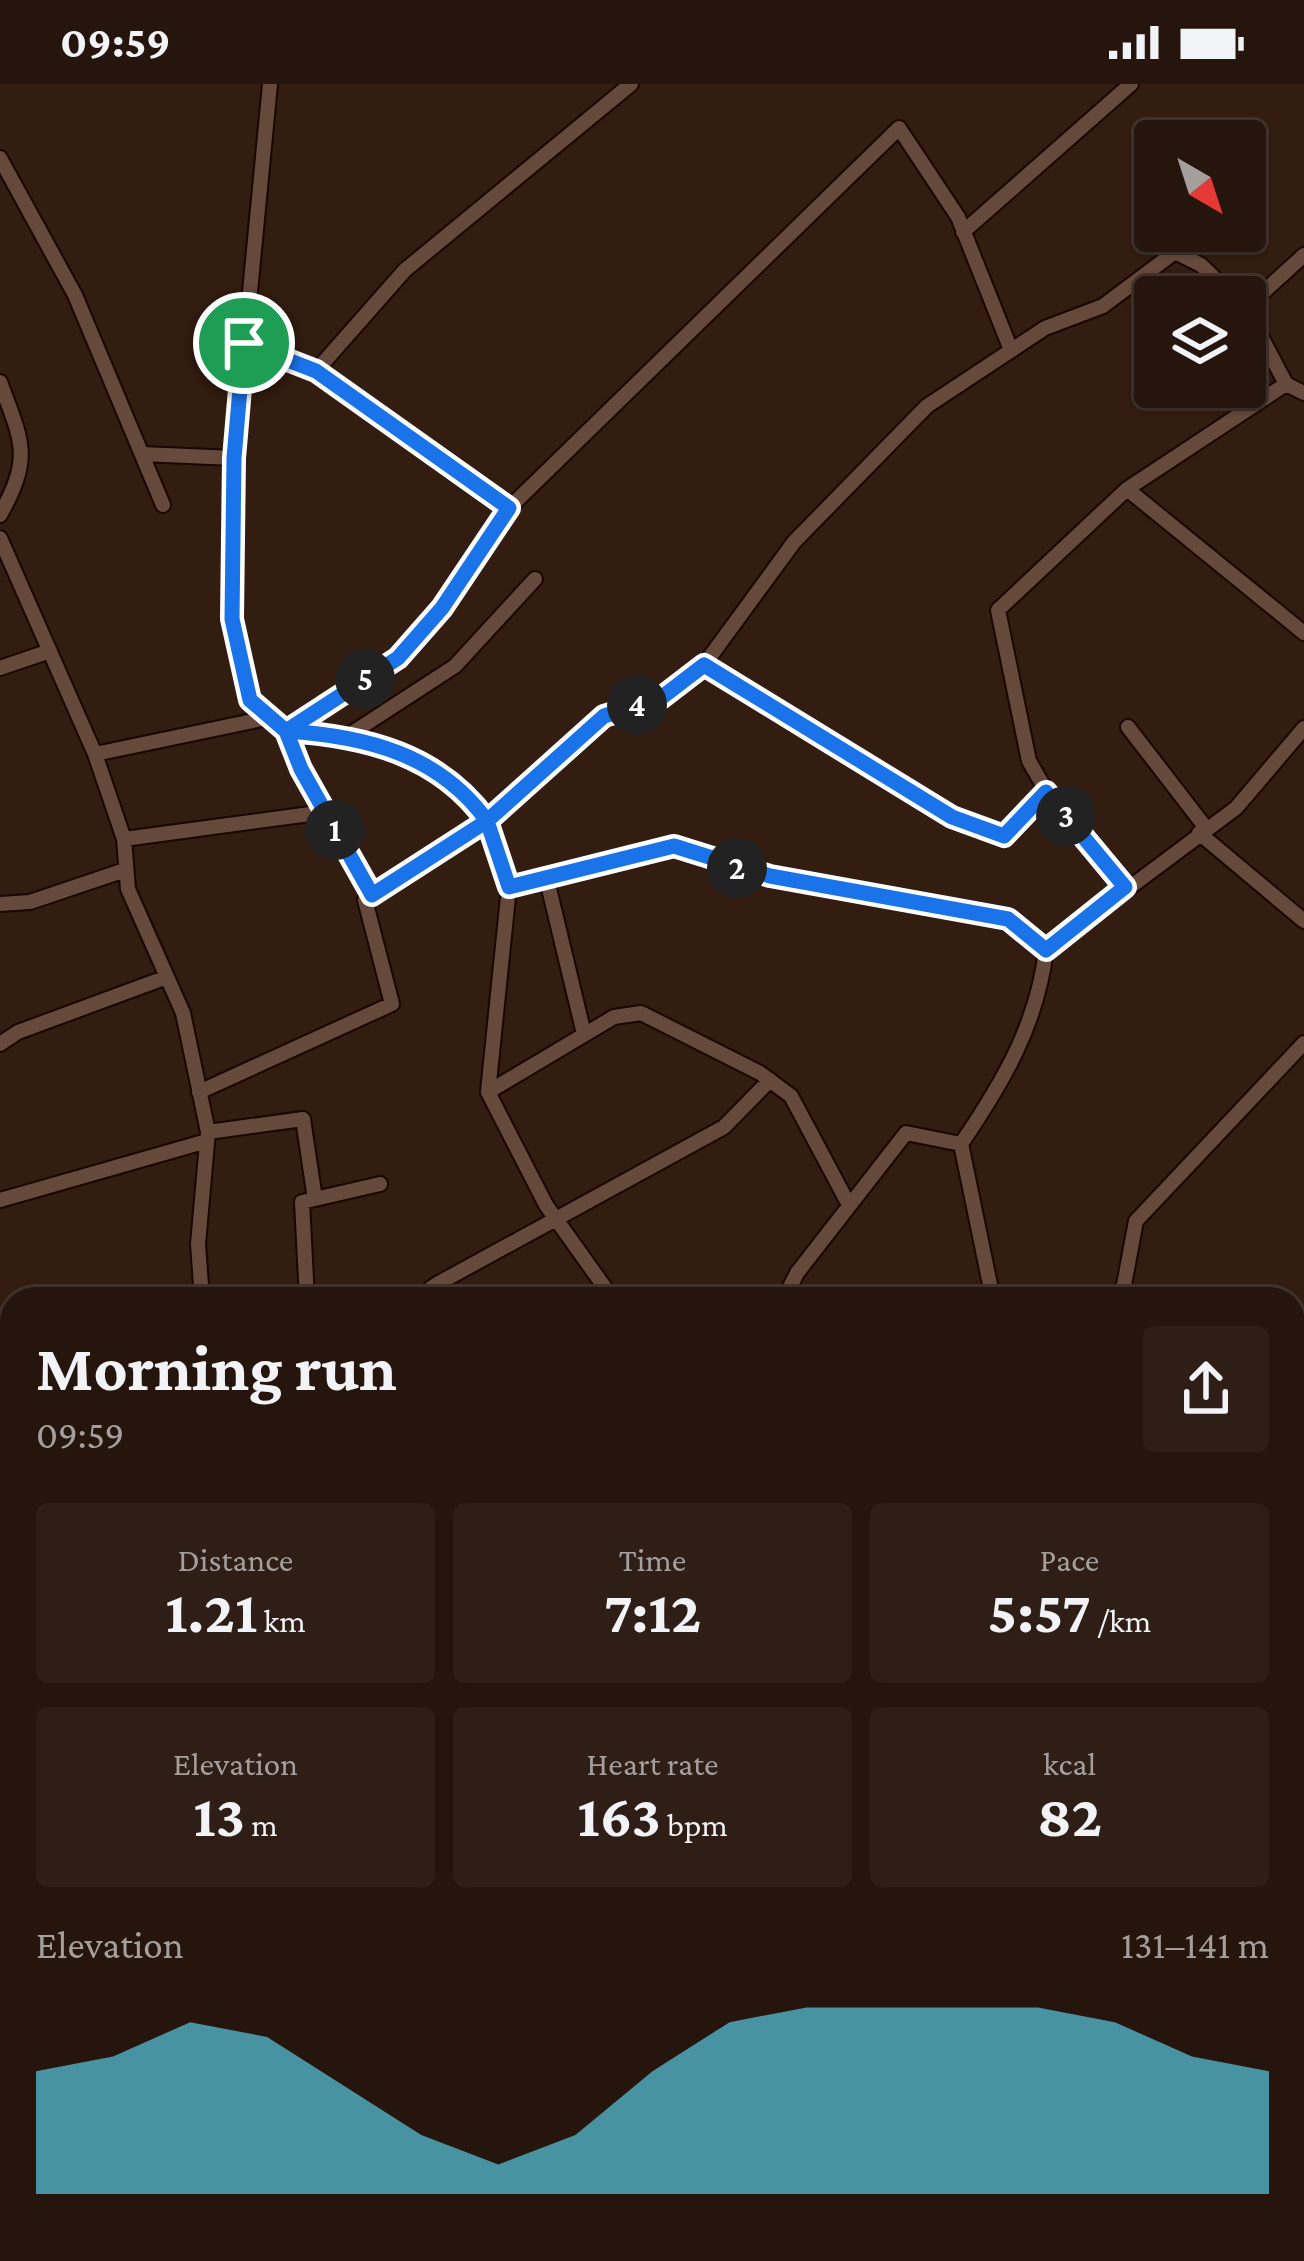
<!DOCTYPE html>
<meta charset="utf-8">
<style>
body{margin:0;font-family:"Crimson Pro",serif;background:#2e1e15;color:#f1f3f6;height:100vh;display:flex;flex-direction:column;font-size:45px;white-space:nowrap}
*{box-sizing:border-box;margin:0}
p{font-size:39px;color:#a49f9d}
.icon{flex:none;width:66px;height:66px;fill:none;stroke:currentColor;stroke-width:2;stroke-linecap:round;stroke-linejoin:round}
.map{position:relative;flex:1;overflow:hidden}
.sheet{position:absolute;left:0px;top:1203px;width:1305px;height:975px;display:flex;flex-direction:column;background:#26150c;border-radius:36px 36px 0 0;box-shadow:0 3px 9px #0004,0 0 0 3px #42342d}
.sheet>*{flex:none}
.needle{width:78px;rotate:141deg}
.fabs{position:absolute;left:1134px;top:36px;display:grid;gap:24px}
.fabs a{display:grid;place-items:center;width:132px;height:132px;border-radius:12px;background:#26150c;box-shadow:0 3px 9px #0004,0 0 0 3px #42342d;font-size:60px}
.pin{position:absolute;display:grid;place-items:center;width:102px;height:102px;color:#fff;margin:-51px;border:6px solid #fff;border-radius:50%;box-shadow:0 3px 12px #0007}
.km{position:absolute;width:60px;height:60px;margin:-30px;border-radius:50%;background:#222;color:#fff;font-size:33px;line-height:60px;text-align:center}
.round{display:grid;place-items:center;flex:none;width:126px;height:126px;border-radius:12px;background:#2e1e15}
.overview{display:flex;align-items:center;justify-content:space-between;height:204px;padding:0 36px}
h1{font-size:66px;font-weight:700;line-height:90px}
.metrics{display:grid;grid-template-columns:repeat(3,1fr);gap:18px;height:204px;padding:12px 36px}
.metrics div{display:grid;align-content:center;border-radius:12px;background:#2e1e15;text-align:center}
.metrics b{font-size:60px;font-weight:700}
.metrics small{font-size:33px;font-weight:400}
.metrics p{font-size:33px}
.chart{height:336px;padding:24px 36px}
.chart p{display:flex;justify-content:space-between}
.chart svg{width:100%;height:216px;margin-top:12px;fill:#56c9e0;opacity:.7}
.status{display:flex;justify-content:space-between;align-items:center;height:84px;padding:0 60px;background:#26150c;direction:ltr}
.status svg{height:33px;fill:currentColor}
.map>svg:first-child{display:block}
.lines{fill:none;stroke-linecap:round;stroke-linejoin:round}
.minor-casing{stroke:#1a0600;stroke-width:18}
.minor{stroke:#654a3c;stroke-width:14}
.route-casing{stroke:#fff;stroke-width:24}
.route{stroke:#1a73e8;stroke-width:15}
</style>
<div class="status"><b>09:59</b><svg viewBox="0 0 49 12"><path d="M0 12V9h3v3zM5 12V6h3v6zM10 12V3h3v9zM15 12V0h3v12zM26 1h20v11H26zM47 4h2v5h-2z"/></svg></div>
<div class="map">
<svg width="1304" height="2177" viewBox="0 0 1304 2177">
<rect width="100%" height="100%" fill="#331c10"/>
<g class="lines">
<g class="minor-casing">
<path id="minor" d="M 270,0 L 234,374 L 232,535 L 250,616 L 286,647 L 349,651 L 435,684 L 466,708 L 487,737 L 509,803 L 488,1008 L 546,1121 L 613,1215
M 0,74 L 75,211 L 163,421
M 963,148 L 1131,0
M 1304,171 L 1246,224 L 1286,300 L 1304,309
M 243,259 L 316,287 L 509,424
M 316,287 L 405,186 L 631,0
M 0,298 C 22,358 33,372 0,431
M 142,370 L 234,374
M 1127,405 L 1304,549
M 0,454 L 95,670 L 124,755 L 128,805 L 183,929 L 208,1048 L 198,1160 L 202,1215
M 704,581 L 952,732 L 1003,752 L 1047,708
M 0,584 L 50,567
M 1128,643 L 1206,744
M 286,647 L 398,574 L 442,524 L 509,424 L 899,44 L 958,133 L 1011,266
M 286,647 L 301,685 L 372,811
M 349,651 L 455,582 L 535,495
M 95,670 L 267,634
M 1199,749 L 1304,837
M 124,755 L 325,728
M 546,792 L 584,950
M 509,803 L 674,762 L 770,792 L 1008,835 L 1046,866
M 1125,803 L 1047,708 L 1029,677 L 998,526 L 1127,405 L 1286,300
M 0,820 L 30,818 L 125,786
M 0,960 L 18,948 L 167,893
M 199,1008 L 392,920 L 365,816 L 487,737 L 604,632 L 660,614 L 704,581 L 794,458 L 927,322 L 1045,244 L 1103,222 L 1175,168 L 1201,181 L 1234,213
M 488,1008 L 614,933 L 641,929 L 760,989 L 791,1012 L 849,1121
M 208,1048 L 303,1035 L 315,1115
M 961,1060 L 993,1215
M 0,1116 L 207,1057
M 307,1215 L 302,1118 L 380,1100
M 436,1215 L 431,1204 L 437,1200 L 724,1043 L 770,996
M 784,1215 L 797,1189 L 906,1049 L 961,1060 C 1003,998 1037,941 1046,866 L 1236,724 L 1304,644
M 1115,1215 L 1124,1201 L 1136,1137 L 1304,959
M 1293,1245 L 1304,1236
M 1293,1302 L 1304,1321
M 0,1329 L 12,1326
M 0,1404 L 12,1403
M 1293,1473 L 1304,1464
M 0,1517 L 12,1511
M 0,1698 L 12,1706
M 1293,1709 L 1304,1697
M 1293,1715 L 1304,1723
M 0,1774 L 12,1778
M 1293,1924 L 1302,1910
M 1293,2024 L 1304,2030
M 1293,2061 L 1304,2043
M 644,2166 L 647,2177
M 1258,2166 L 1262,2177
M 149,2177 L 152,2166
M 197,2177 L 264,2169 L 288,2177
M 606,2177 L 633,2166"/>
</g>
<use href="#minor" class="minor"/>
</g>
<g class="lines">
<g class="route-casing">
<path id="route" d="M 244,259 L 234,374 L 232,535 L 250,616 L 286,647 L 301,685 L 372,811 L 487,737 L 509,803 L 674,762 L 770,792 L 1008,835 L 1046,866 L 1125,803 L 1046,708 L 1004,752 L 952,733 L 704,581 L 661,614 L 604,632 L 487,737 C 439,670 365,652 286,647 L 398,574 L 442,524 L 509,424 L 316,287 L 244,259"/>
</g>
<use href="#route" class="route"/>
</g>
</svg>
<div class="fabs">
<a><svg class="needle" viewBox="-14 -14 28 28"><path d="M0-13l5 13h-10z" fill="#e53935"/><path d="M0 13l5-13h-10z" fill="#a49f9d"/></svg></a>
<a><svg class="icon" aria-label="layers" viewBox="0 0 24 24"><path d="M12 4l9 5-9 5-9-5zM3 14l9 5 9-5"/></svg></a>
</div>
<div class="pin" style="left:244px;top:259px;background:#1e9e55"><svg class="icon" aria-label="arrive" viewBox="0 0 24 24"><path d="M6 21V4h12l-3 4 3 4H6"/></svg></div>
<b class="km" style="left:335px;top:746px">1</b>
<b class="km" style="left:737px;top:784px">2</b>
<b class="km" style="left:1066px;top:732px">3</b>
<b class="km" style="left:637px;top:621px">4</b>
<b class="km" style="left:365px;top:595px">5</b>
<section class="sheet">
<div class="overview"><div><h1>Morning run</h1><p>09:59</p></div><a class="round"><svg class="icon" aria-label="share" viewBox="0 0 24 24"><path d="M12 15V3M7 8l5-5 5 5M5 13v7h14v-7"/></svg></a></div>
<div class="metrics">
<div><p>Distance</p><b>1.21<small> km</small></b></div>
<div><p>Time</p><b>7:12</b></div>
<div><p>Pace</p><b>5:57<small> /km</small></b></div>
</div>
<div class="metrics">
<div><p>Elevation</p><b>13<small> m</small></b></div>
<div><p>Heart rate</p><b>163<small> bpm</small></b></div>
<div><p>kcal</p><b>82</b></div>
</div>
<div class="chart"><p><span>Elevation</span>131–141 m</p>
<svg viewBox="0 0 160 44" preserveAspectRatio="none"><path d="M0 44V19L10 16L20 9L30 12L40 22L50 32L60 38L70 32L80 19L90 9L100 6L110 6L120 6L130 6L140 9L150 16L160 19V44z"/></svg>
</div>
</section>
</div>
